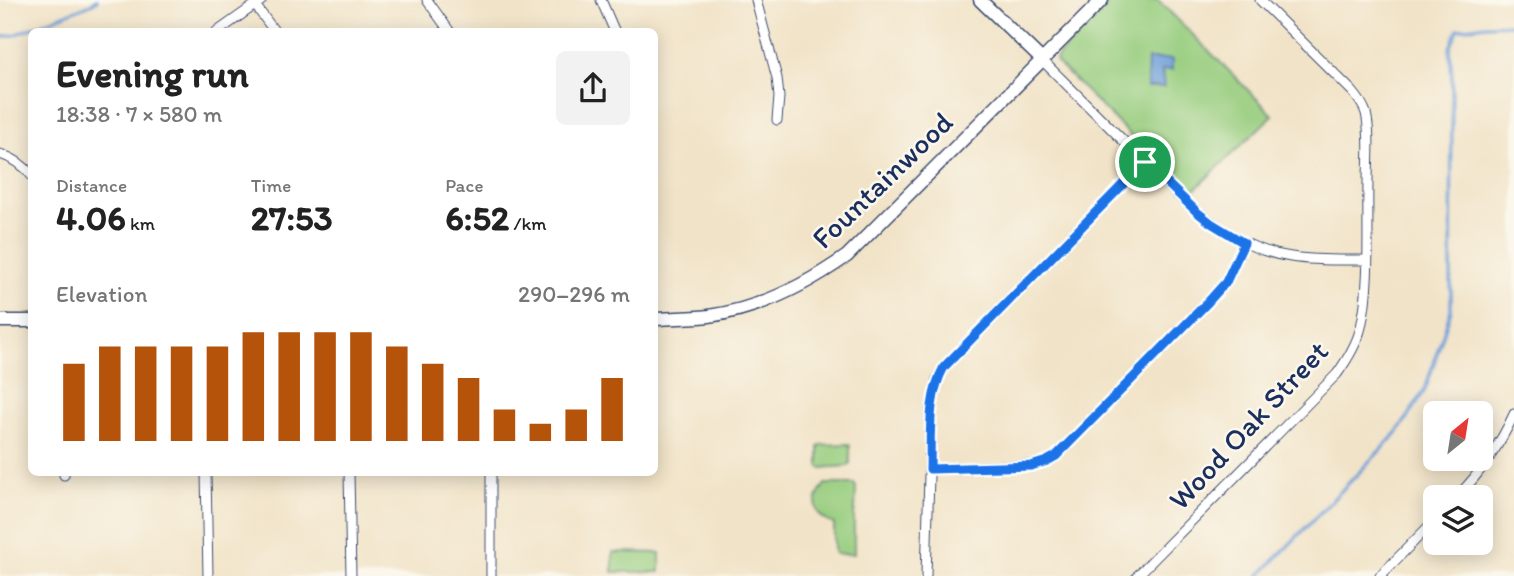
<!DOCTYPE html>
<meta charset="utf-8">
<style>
body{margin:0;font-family:Itim,sans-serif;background:#f2f2f2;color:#222;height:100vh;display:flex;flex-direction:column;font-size:26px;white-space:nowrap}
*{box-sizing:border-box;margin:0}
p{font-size:23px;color:#767676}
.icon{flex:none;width:38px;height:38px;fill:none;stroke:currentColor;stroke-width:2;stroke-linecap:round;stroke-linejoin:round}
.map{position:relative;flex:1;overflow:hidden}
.details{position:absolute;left:28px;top:28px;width:630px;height:448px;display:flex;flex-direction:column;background:#fff;border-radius:10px;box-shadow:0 4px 18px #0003}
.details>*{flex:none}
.needle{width:46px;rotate:30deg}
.buttons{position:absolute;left:1423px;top:401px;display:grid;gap:14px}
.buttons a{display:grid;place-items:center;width:70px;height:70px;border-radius:10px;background:#fff;box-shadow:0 4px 18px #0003;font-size:35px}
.pin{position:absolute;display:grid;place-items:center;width:60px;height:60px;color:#fff;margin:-30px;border:4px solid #fff;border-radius:50%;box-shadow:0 2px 7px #0007}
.round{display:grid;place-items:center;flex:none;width:74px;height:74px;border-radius:10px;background:#f2f2f2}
.summary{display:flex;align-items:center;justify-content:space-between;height:119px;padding:0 28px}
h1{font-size:38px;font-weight:700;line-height:52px}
.figures{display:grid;grid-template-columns:repeat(3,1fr);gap:10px;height:119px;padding:7px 28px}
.figures div{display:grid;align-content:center}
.figures b{font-size:35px;font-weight:700}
.figures small{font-size:19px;font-weight:400}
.figures p{font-size:19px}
.chart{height:196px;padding:14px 28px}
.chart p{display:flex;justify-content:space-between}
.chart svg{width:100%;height:126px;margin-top:7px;stroke:#b45309;stroke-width:6}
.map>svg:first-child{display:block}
.green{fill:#98cd7f;stroke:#5a7e6e;stroke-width:2}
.water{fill:#6e9fd8;stroke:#44679b;stroke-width:2}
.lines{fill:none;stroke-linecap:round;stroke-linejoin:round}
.stream{stroke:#6e9fd8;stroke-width:3.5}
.street-casing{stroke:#3b4a6e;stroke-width:11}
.secondary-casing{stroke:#3b4a6e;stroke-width:15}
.street{stroke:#fff;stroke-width:9}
.secondary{stroke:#fff;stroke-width:12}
.route-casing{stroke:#fff;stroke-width:14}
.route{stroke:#1a73e8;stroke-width:9}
.labels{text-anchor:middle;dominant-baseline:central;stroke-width:5;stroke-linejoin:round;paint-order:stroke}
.street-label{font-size:30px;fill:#1b2f5e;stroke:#fbf7ec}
</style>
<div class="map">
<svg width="1514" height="576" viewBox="0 0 1514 576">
<rect width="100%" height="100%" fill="#fbf7ec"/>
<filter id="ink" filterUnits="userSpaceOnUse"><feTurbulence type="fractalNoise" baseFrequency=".0143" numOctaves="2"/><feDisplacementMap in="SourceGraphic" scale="14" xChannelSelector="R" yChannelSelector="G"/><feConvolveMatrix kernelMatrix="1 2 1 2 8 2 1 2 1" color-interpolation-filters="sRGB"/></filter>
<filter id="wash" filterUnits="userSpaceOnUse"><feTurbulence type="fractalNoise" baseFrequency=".00686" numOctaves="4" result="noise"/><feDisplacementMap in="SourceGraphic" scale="28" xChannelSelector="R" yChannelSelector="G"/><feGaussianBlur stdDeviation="1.57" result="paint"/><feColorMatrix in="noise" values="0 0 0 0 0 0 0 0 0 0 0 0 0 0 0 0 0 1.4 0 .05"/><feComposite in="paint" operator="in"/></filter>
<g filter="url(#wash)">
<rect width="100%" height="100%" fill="#f1e3c7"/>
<path class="green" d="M 1111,0 L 1158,0 L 1273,115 L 1190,194 L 1057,63 L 1056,60 L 1058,56 Z
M 848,444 L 850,446 L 850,464 L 848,466 L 821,468 L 819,465 L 819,447 L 821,445 Z
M 825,484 L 854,484 L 856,487 L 855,510 L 854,513 L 854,554 L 836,554 L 834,552 L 834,524 C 812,516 812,501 825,484 Z
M 613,552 L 660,553 L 660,572 L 613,572 Z"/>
<path class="water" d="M 1148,59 L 1172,59 L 1172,70 L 1162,70 L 1164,87 L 1147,87 Z"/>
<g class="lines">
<path class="stream" d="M 0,37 L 14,35 L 91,4 L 97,0
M 1259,576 L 1397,433 L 1425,390 L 1451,310 L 1452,78 L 1450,48 L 1458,29 L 1486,25 L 1514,24"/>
</g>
</g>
<g filter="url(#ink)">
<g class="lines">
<g class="street-casing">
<path id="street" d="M 427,0 L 450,32
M 601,0 L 615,32
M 756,0 L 777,78 L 779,97 L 777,120
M 255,5 L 275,32
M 217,32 L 262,0
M 1042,60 L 1178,195 C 1210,224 1247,251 1291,257 C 1316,261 1342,260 1367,260
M 0,154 C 13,158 24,165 32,176
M 930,469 L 1031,465 L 1047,461 L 1056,456 L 1208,302 L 1226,282 L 1244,243
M 64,472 L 64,475
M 206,472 L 208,576
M 349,472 L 351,576
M 1457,497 C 1481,472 1500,445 1514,414
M 491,576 L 491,472
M 926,576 L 931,409 L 937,379 L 944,367 L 955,356 L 1145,162
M 1137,576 L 1337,374 C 1347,360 1357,344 1361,327 C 1371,284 1367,227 1368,183 C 1368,160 1371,135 1366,113 C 1363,104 1358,98 1352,91 L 1260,0
M 1380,576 L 1435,520"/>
</g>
<g class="secondary-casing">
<path id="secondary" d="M 980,0 L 1042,60
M 654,319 C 673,318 691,318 709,316 C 760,309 806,285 847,256 L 1102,0
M 0,321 L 32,321"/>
</g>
<use href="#street" class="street"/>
<use href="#secondary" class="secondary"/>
</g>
</g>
<g class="lines" filter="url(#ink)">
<g class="route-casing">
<path id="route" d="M 1145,162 L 1197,212 L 1211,223 L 1244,243 L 1226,282 L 1208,302 L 1056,456 L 1047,461 L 1031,466 L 930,469 C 931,435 927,397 944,367 Z"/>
</g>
<use href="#route" class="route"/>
</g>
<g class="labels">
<g class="street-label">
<text transform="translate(882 180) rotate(-44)">Fountainwood</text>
<text transform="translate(1248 425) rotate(-47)">Wood Oak Street</text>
</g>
</g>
</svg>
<div class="buttons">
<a><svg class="needle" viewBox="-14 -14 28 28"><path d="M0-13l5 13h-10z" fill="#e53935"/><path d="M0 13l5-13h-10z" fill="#767676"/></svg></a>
<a><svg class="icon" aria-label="layers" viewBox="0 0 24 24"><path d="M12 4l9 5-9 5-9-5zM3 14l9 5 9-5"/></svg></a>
</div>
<div class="pin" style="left:1145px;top:162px;background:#1e9e55"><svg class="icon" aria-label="arrive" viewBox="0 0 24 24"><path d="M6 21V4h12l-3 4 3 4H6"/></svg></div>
<section class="details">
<div class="summary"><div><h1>Evening run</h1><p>18:38 · 7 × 580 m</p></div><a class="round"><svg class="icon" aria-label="share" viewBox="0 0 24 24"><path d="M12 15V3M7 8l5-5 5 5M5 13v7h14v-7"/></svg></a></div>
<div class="figures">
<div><p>Distance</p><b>4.06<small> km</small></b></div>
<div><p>Time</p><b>27:53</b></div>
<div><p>Pace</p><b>6:52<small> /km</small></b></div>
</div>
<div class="chart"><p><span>Elevation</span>290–296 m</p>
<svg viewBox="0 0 160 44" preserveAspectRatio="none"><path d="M5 44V17M15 44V11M25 44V11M35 44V11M45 44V11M55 44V6M65 44V6M75 44V6M85 44V6M95 44V11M105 44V17M115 44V22M125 44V33M135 44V38M145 44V33M155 44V22"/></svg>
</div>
</section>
</div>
